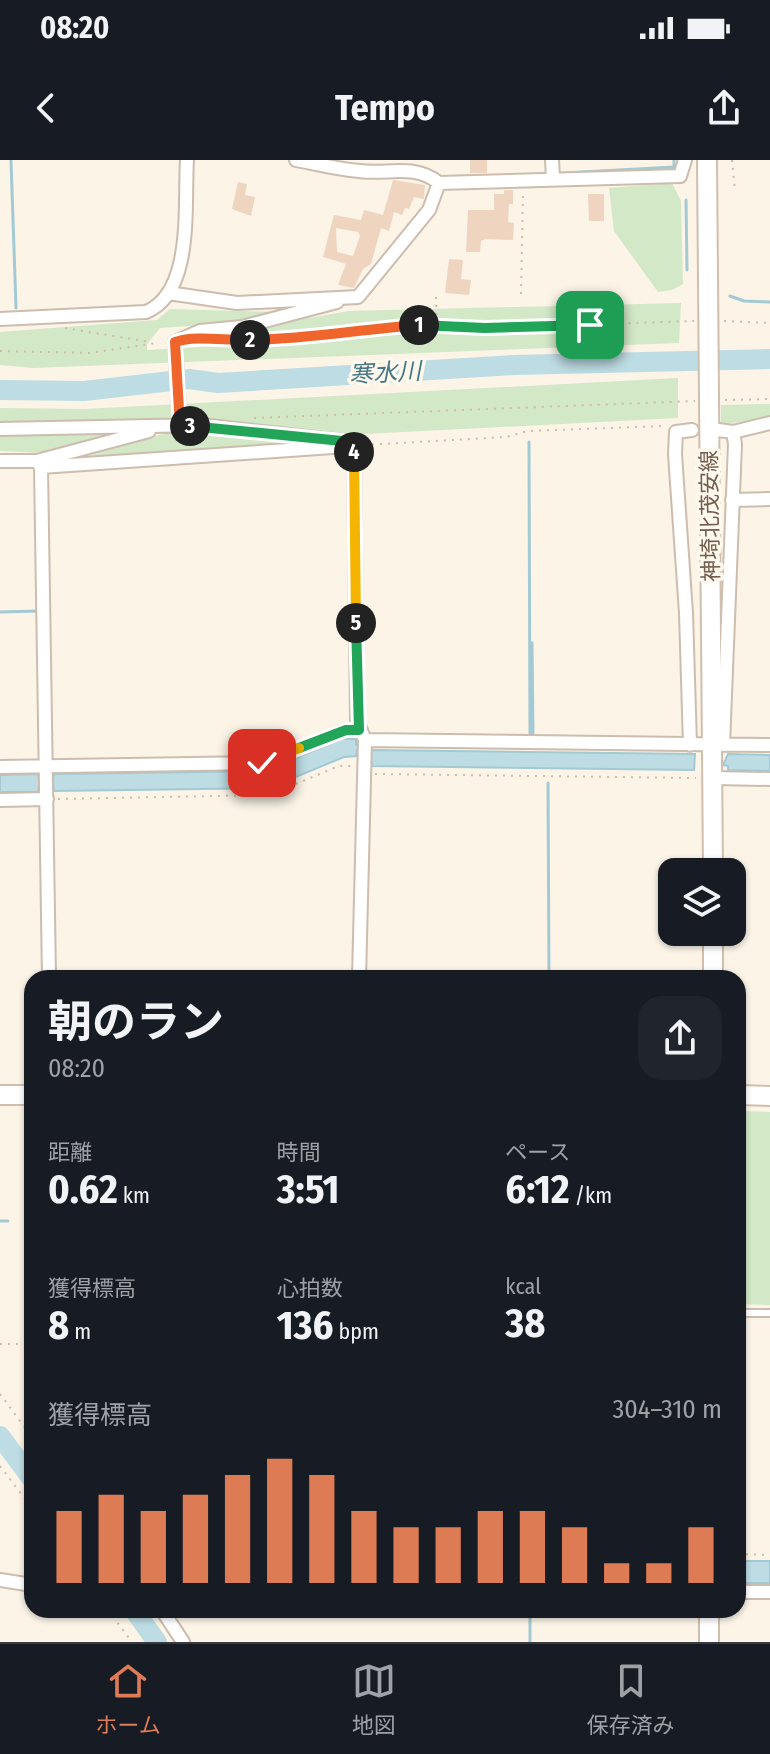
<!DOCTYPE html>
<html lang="ja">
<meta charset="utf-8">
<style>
body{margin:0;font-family:"Fira Sans Condensed","Noto Sans JP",sans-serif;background:#20242c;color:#f1f3f6;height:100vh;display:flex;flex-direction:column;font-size:30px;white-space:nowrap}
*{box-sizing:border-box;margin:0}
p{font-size:26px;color:#9ea1a6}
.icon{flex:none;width:44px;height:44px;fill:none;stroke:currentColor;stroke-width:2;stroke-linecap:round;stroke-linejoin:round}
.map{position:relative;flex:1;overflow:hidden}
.panel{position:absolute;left:24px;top:810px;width:722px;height:648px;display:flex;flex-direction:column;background:#171b24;border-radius:24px;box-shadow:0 2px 6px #0004}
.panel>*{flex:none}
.fabs{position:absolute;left:658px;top:698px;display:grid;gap:16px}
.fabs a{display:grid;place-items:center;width:88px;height:88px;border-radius:16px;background:#171b24;box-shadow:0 2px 6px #0004;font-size:40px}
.pin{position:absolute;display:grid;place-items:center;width:68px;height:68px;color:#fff;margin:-34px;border-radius:16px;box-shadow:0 4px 12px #0006}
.km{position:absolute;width:40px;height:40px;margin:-20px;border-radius:50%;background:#222;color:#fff;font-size:22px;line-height:40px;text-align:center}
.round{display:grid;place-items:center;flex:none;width:84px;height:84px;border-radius:24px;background:#20242c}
.headline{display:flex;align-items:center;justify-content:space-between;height:136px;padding:0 24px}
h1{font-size:44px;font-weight:700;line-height:60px}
.metrics{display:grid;grid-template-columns:repeat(3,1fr);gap:12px;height:136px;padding:8px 24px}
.metrics div{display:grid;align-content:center}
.metrics b{font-size:40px;font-weight:700}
.metrics small{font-size:22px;font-weight:400}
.metrics p{font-size:22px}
.chart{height:224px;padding:16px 24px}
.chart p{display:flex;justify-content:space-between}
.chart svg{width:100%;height:144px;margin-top:8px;stroke:#dd7b54;stroke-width:6}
.status{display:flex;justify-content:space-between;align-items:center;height:56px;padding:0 40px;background:#171b24;direction:ltr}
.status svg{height:22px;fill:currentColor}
header{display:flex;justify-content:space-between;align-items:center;height:104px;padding:0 24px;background:#171b24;font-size:36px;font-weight:700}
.menu{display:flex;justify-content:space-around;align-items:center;height:112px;border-top:2px solid #363941;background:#171b24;font-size:22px;color:#9ea1a6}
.menu a{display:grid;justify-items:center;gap:4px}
.menu .selected{color:#dd7b54}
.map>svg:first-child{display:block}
.green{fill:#d2e8c6}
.water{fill:#bddce3;stroke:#a3cad4;stroke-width:2}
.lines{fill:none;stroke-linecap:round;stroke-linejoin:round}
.stream{stroke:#a3cad4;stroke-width:3}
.river{stroke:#bddce3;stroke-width:20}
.building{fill:#efd5c0;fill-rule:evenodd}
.lane-casing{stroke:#ccbdae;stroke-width:10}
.street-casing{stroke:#ccbdae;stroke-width:16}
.secondary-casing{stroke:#d1bfae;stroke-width:22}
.path{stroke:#d4b9a3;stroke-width:2;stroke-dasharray:2 6;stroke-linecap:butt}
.lane{stroke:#fff;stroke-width:6}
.street{stroke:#fff;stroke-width:12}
.secondary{stroke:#fff;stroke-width:18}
.split-1-casing{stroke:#fff;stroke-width:16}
.split-2-casing{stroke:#fff;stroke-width:16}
.split-3-casing{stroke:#fff;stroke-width:16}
.split-4-casing{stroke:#fff;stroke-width:16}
.split-5-casing{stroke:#fff;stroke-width:16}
.split-6-casing{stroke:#fff;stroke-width:16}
.split-7-casing{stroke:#fff;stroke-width:16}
.split-1{stroke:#22a559;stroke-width:10}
.split-2{stroke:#f0652b;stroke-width:10}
.split-3{stroke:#f0652b;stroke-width:10}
.split-4{stroke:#22a559;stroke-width:10}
.split-5{stroke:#f5b400;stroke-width:10}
.split-6{stroke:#22a559;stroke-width:10}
.split-7{stroke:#f5b400;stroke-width:10}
.labels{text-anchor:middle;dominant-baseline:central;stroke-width:7;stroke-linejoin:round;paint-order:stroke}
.street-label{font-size:22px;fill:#735d4d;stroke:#fef8ed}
.water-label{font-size:24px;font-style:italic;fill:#487785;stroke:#fef8ed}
</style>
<div class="status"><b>08:20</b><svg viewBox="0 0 49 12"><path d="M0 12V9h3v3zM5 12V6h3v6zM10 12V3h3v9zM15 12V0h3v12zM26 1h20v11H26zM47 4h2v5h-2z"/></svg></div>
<header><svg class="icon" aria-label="back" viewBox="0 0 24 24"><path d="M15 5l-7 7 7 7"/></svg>Tempo<svg class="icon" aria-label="share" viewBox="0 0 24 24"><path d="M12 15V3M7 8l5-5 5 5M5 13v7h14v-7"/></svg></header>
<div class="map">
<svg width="770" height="1482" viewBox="0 0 770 1482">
<rect width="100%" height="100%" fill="#fbf4e7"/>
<path class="green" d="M 672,23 L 681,41 L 683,124 L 672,130 L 658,132 L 614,71 L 609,28 Z
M 681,143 L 679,183 L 33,208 L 0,205 L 0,172 L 157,160 L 170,149 L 278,152 L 234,163 L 160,168 L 147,184 L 147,190 L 200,187 L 206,176 L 349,151 Z
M 678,218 L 678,258 L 325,276 L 197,258 L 72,264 L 0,262 L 0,248 L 85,249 Z
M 770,244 L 770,259 L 721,264 L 721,245 Z
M 134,271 L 43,293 L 0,291 L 0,273 L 64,275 Z
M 201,271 L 309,284 L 79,299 L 169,272 Z
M 741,951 L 770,952 L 770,1145 L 738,1144 L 738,954 Z"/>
<path class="water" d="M 341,579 L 356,579 L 356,584 L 369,595 L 372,590 L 695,594 L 694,610 L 372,606 L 372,602 L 357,591 L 356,596 L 344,597 L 269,628 L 54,631 L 53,626 L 39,626 L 38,632 L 0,632 L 0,615 L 38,614 L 39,619 L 53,619 L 54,614 L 266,611 Z
M 728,594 L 770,595 L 770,611 L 728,610 L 728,606 L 723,605 Z
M 738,1401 L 770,1401 L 770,1423 L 738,1423 Z"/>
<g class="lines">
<path class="stream" d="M 11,0 L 16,148
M 563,13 L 674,7 L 674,0
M 686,40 L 687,110
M 730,136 L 744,141 L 770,142
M 529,282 L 530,574
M 0,452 L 38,451
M 532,483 L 533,575
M 548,623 L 549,818
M 0,1061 L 8,1061
M 530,1482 L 530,1450"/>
<path class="river" d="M 0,230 L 84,231 L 189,219 L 218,223 L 514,205 L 770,199
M 0,1276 L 32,1319
M 134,1450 L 157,1482"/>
</g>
<path class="building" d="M 470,0 L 487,0 L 487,13 L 470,13 Z
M 393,20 L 425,25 L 424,39 L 414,37 L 409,49 L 405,48 L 402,55 L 394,52 L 389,71 L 381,68 L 371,104 L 363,109 L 354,128 L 338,125 L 346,104 L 323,97 L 334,55 L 361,60 L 364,50 L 383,55 ZM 336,68 L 358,72 L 360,76 L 353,96 L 337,92 Z
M 238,22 L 247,24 L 245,35 L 255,37 L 251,56 L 232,49 Z
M 504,30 L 513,30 L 513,44 L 509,44 L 508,62 L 514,63 L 513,80 L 485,79 L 481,81 L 480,92 L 466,92 L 468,50 L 494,50 L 494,34 L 504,34 Z
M 588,34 L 604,34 L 604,61 L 589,61 Z
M 449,99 L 463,100 L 461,119 L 471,120 L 469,135 L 445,133 Z"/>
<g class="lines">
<g class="lane-casing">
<path id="lane" d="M 738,1153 L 770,1153"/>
</g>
<g class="street-casing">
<path id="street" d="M 296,0 C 317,4 338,9 359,11 C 388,15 414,3 439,23 L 680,16 L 685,0
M 552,0 L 553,18
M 168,133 L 237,143 L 358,137 L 429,50 L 439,23
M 0,159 L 146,152 C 194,133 184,44 187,0
M 180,267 L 175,182 L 200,171 L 242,167 L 337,142
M 0,269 L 201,265 L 342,281 L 354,291 L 357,561 L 365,580 L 359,818
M 718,270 L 733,272 L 770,263
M 0,301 L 37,301 L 41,307 L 347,286
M 37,301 L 149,271
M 41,307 L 49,818
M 732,340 L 770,339
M 365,580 L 770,585
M 690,585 L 686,453 L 675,294 L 676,272 L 692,270
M 723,585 L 735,284 L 733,272
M 0,607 L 262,603 L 346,570 L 359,570
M 713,618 L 770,619
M 0,640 L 47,639
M 0,1420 L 32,1425
M 738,1432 L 770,1432
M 162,1450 L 183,1482"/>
</g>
<g class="secondary-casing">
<path id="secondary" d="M 707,0 L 713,712
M 713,772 L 713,818
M 0,935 L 32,935
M 738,935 L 770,936
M 709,1450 L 709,1482"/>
</g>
<path class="path" d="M 732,0 L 735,30
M 521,134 L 523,33
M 436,137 L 437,164
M 724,161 L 770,163
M 65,168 L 150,182
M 230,181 L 316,179 L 361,169 L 437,164 L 485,168 L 694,161
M 0,191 L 90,193 L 156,183
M 725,240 L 770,239
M 254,258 L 695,241
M 364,285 L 506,277 L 528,271 L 664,266
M 375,614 L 696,618
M 58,639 L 269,635 L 339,606 L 354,606
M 0,1184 L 32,1184
M 0,1234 L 32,1277
M 0,1306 L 32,1348
M 738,1394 L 770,1395
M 108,1450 L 132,1482"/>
<use href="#lane" class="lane"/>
<use href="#street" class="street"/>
<use href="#secondary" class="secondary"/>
</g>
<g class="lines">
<g class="split-1-casing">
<path id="split-1" d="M 419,165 L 485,168 L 590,165"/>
</g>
<g class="split-2-casing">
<path id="split-2" d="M 250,180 C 308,179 362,169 419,165"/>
</g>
<g class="split-3-casing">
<path id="split-3" d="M 190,266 L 180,267 L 175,182 C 197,175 226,181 250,180"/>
</g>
<g class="split-4-casing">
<path id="split-4" d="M 190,266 L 342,281 L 354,292"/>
</g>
<g class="split-5-casing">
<path id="split-5" d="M 354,292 L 356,463"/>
</g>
<g class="split-6-casing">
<path id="split-6" d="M 299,588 L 346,570 L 359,570 L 356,463"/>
</g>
<g class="split-7-casing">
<path id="split-7" d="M 262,603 L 299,588"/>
</g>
<use href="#split-1" class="split-1"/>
<use href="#split-2" class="split-2"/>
<use href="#split-3" class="split-3"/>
<use href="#split-4" class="split-4"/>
<use href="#split-5" class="split-5"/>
<use href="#split-6" class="split-6"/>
<use href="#split-7" class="split-7"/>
</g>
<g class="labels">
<g class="street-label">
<text transform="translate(710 356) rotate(-91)">神埼北茂安線</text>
</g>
<g class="water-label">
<text transform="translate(385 213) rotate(-3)">寒水川</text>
</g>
</g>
</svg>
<div class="fabs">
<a><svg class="icon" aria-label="layers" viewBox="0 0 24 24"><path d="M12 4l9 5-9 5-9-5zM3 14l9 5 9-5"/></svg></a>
</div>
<div class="pin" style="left:590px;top:165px;background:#1e9e55"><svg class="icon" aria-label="arrive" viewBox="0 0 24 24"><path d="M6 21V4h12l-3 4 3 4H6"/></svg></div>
<div class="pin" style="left:262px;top:603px;background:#d93025"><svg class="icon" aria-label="check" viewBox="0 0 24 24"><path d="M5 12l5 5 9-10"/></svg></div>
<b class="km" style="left:419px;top:165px">1</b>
<b class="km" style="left:250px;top:180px">2</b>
<b class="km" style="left:190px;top:266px">3</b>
<b class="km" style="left:354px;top:292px">4</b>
<b class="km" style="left:356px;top:463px">5</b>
<section class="panel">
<div class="headline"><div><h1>朝のラン</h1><p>08:20</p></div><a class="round"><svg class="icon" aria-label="share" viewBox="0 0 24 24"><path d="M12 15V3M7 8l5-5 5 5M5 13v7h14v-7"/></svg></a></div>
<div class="metrics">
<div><p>距離</p><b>0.62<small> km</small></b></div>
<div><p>時間</p><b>3:51</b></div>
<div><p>ペース</p><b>6:12<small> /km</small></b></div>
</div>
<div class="metrics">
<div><p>獲得標高</p><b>8<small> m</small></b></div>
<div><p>心拍数</p><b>136<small> bpm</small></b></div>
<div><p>kcal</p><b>38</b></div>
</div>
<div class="chart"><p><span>獲得標高</span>304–310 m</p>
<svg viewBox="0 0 160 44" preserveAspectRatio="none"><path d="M5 44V22M15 44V17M25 44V22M35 44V17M45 44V11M55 44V6M65 44V11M75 44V22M85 44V27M95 44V27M105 44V22M115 44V22M125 44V27M135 44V38M145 44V38M155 44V27"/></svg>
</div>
</section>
</div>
<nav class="menu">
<a class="selected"><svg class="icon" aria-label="home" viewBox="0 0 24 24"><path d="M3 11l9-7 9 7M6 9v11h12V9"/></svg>ホーム</a>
<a><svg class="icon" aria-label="map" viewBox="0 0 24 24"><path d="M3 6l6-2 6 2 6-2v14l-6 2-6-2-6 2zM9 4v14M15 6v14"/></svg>地図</a>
<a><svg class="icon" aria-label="saved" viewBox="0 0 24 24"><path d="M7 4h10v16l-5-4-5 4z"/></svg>保存済み</a>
</nav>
